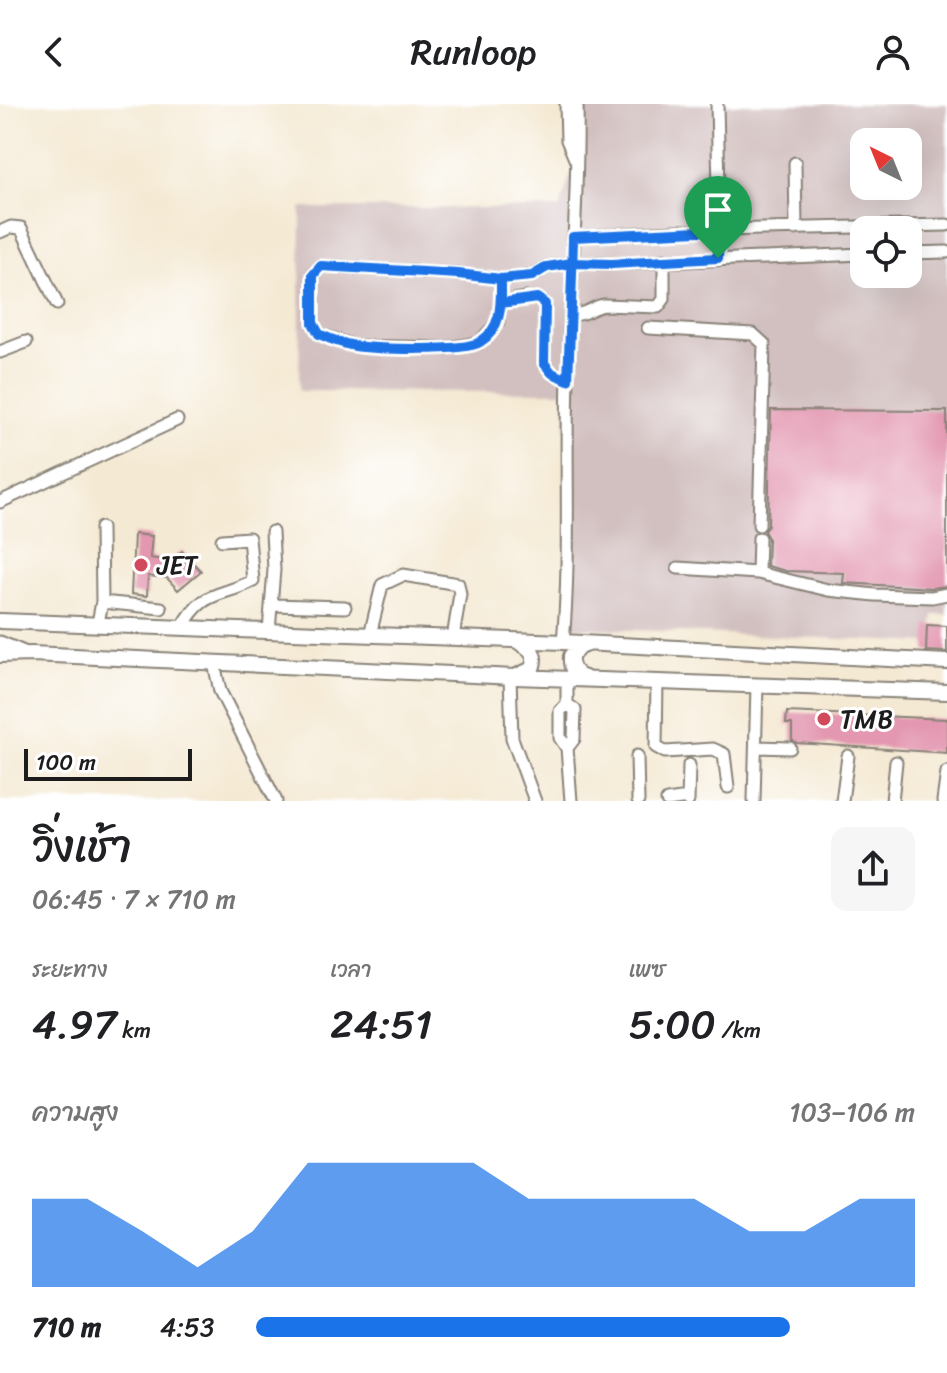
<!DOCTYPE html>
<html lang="th">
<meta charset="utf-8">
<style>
body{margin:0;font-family:Sriracha,"Playpen Sans Thai",sans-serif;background:#f6f6f6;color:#202124;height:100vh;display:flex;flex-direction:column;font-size:30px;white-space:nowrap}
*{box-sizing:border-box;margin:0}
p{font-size:26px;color:#757577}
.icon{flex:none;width:44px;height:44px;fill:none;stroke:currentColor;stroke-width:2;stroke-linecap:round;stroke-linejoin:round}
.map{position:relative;height:697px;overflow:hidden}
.side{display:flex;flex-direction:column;background:#fff;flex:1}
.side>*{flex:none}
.needle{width:52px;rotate:317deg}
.fabs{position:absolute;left:850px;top:24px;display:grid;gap:16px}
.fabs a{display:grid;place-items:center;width:72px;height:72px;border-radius:16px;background:#fff;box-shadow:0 8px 32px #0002;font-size:40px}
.scale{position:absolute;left:24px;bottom:20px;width:168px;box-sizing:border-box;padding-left:8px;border:4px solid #1c1c1c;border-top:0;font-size:22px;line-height:28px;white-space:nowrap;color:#1c1c1c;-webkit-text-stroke:6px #fff;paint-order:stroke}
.pin{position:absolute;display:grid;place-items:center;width:68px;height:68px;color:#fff;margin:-82px -34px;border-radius:50% 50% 50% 0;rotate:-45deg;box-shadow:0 0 8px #0007}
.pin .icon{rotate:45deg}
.round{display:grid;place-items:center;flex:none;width:84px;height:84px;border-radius:16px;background:#f6f6f6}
.head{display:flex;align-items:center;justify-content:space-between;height:136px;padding:0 32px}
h1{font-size:44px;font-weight:600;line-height:60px}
.stats{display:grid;grid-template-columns:repeat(3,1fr);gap:12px;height:136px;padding:8px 32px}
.stats div{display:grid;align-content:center}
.stats b{font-size:40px;font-weight:600}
.stats small{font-size:22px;font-weight:400}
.stats p{font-size:22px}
.chart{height:224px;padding:16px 32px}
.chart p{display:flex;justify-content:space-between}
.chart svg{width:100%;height:144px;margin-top:8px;fill:#1a73e8;opacity:.7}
ul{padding:0 32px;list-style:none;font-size:26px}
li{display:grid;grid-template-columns:128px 96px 1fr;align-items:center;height:60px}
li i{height:20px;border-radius:10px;background:#1a73e8}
header{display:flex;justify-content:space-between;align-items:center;height:104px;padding:0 32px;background:#fff;font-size:36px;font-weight:600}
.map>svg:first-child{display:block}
.industrial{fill:#d2bfbf;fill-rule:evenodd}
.building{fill:#e397b0}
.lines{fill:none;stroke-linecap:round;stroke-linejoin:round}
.minor-casing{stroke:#888278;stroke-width:15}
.major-casing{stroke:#888278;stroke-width:18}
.minor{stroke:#fff;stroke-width:11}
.major{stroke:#fff;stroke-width:14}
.route-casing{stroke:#fff;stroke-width:16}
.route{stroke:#1a73e8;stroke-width:10}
.poi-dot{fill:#d1495b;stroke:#fff;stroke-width:3}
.labels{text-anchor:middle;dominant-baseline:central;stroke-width:6;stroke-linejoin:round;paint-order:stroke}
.poi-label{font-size:26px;fill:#1c1c1c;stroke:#fff;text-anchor:start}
</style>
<header><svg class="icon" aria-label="back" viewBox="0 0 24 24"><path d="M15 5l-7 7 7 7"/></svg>Runloop<svg class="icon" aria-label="person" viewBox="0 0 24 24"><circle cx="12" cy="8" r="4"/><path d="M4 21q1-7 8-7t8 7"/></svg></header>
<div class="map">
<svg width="947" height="697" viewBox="0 0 947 697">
<rect width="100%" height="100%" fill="#fff"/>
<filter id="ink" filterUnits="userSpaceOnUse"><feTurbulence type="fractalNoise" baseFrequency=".0125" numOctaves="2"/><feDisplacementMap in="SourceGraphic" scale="16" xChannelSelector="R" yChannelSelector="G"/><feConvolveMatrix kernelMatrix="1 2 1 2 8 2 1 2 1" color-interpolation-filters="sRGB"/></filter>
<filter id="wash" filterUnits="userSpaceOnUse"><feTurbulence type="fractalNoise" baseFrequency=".006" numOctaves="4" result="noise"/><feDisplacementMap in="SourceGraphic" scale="32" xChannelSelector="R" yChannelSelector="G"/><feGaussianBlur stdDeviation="1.8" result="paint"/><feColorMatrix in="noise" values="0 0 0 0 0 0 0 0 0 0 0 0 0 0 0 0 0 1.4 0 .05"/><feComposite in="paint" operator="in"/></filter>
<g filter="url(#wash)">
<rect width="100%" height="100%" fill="#f4e9d3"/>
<path class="industrial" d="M 578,0 L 947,0 L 947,511 L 934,511 L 930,539 L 568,523 L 565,288 L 299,287 L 301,104 L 560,104 L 580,41 ZM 864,38 L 908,38 L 908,82 L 864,82 ZM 864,126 L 908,126 L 908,170 L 864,170 Z"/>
<g id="blocks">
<path class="building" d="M 771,306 L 947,307 L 947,482 L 932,484 L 843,479 L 844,469 L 786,467 L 767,462 L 768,434 L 764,427 L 768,421 Z
M 134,430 L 152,432 L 150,454 L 169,457 L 182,447 L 201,467 L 178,486 L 167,474 L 148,472 L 147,492 L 131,490 Z
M 927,521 L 947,522 L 947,548 L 926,547 Z
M 787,608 L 947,615 L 947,649 L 797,639 L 792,636 L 792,620 L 786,620 Z"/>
</g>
</g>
<g filter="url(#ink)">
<use href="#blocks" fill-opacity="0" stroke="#888278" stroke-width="2"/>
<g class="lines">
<g class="minor-casing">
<path id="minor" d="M 566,0 L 567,36 L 576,57
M 717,0 L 720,126 L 718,154
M 795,59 L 796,125
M 0,128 L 11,123 L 21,124 L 57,200
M 573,133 L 675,127 L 947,121
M 908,149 L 947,148
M 571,211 C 588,211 591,203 604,201 L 658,203 L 664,195 L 664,156
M 648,224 L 753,230 L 764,240 L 759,421
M 0,248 L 26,238
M 568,276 L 552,269 L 544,259 L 545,200 C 533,189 516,196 501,199 L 498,218 L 479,239 L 447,244 L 355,242 L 319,230 L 313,219 L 313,171 L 321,162 L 458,170 L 501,175 L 532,172 L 547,163 L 572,159 L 612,160 L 864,150
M 0,398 L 177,316
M 678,464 L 758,469 L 828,486 L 875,491 L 932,493 L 947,490
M 758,469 L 759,434
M 102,498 L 161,504
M 272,501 L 345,503
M 98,519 L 102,498 L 101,424
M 182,524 C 203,485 219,494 253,477 L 249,434 L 222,436
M 269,527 L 274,466 L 272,428
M 370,531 L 382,481 L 403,471 L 458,480 L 460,490 L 453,534
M 0,538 L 24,548
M 563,538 C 571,451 565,363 568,275 C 570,183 579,92 577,0
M 214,559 L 220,587 L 276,697
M 510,573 L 512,634 L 535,697
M 657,577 L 656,643 L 665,648 L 713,645 L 724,650 L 728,683
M 567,600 L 575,606 L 574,635 L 567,644 L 560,634 L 560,607 L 567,600 L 567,574
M 757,643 L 790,644
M 567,644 L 571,697
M 637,652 L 638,697
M 667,697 L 688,694
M 688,697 L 689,661
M 754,697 L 757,581
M 842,697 L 848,652
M 892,697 L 896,658
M 943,697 L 947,668"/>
</g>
<g class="major-casing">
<path id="major" d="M 0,517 L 563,538 L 947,558
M 517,537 C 530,544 538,549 532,565 L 517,572
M 0,551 L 32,550 L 515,573 L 947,588
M 585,574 C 574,571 570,563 571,552 L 579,543 L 588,540"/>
</g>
<use href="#minor" class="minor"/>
<use href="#major" class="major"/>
</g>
</g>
<g class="lines" filter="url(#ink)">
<g class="route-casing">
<path id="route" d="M 718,154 L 612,160 L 572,159 L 547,163 L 532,172 L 501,175 C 501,198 503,224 480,238 C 464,248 377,245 355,242 C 343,240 330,235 319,230 L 313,219 L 313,171 L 321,162 L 458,170 L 501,175 L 501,199 L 537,194 L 545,200 L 544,259 L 552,269 L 568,276 C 570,228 572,181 573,133 L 720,126 L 718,154"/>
</g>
<use href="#route" class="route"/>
</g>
<g class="poi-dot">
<circle cx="141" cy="461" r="8"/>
<circle cx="824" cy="615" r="8"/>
</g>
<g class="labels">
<g class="poi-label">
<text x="157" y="461">JET</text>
<text x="840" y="615">TMB</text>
</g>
</g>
</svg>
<div class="fabs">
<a><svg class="needle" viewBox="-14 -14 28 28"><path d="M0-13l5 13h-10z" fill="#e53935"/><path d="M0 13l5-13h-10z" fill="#757577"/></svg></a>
<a><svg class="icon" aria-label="locate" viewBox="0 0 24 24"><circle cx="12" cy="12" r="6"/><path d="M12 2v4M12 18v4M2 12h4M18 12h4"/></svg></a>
</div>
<div class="scale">100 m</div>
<div class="pin" style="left:718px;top:154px;background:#1e9e55"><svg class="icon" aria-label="arrive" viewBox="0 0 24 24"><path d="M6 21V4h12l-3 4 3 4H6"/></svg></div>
</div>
<section class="side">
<div class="head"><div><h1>วิ่งเช้า</h1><p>06:45 · 7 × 710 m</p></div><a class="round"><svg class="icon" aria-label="share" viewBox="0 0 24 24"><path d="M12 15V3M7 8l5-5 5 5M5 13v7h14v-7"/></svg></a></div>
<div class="stats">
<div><p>ระยะทาง</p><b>4.97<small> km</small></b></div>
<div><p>เวลา</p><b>24:51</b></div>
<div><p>เพซ</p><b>5:00<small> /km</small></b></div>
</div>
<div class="chart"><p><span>ความสูง</span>103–106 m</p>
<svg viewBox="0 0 160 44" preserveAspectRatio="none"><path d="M0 44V17L10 17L20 27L30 38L40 27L50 6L60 6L70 6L80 6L90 17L100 17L110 17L120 17L130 27L140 27L150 17L160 17V44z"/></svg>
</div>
<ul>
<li><b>710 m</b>4:53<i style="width:81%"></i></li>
</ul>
</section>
